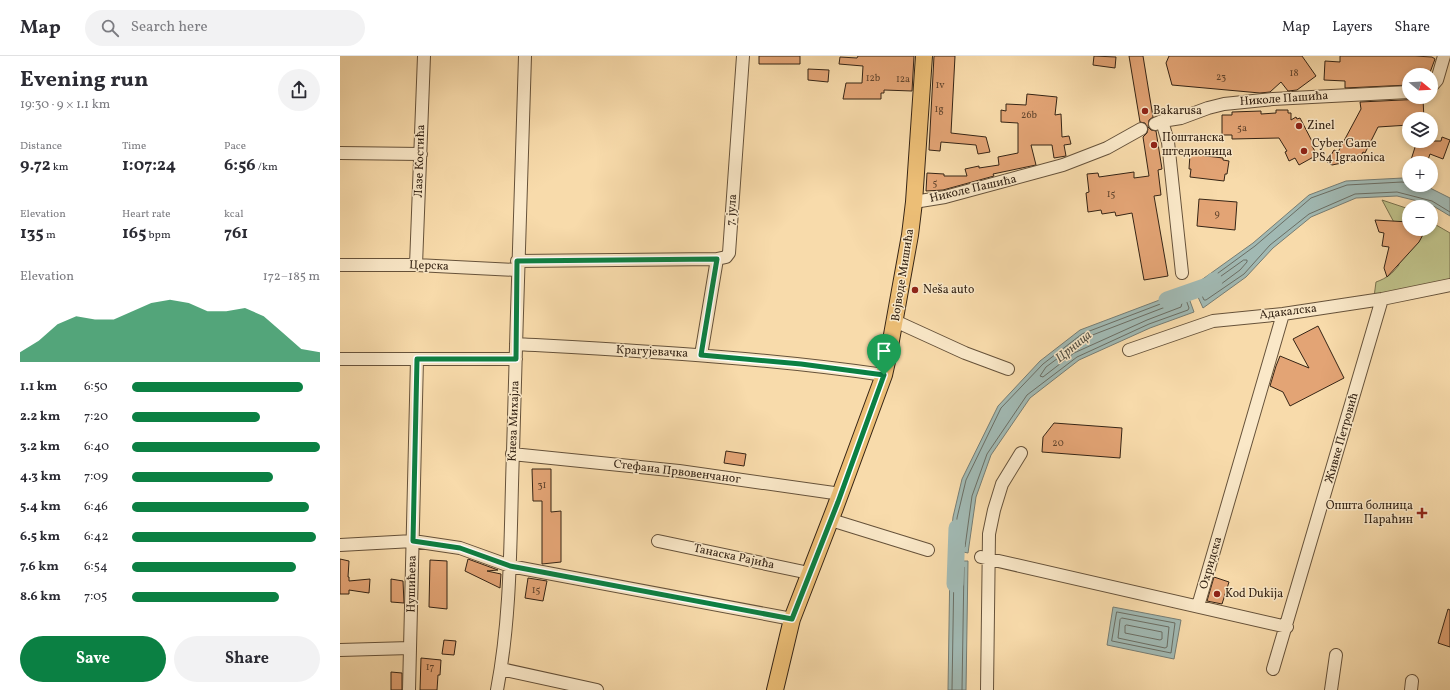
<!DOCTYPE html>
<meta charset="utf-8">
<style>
body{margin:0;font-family:Vollkorn,serif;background:#f2f2f3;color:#2b2b33;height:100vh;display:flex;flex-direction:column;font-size:15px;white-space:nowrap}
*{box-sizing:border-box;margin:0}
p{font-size:13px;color:#7c7c81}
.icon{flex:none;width:22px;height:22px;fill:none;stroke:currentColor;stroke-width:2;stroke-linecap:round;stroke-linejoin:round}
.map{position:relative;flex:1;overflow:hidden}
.sheet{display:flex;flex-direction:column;background:#fff;width:340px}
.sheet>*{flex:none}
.needle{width:26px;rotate:108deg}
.buttons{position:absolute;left:1062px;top:12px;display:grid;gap:8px}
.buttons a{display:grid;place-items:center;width:36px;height:36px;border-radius:50%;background:#fff;box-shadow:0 2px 6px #0003;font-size:20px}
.pin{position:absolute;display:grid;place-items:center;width:34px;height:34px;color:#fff;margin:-41px -17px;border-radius:50% 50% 50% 0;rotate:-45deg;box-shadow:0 0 4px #0007}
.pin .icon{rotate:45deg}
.round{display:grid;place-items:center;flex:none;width:42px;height:42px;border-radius:21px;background:#f2f2f3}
.overview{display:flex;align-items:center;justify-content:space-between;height:68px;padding:0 20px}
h1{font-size:22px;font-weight:700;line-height:30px}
.figures{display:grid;grid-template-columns:repeat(3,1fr);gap:6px;height:68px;padding:4px 20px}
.figures div{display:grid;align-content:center}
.figures b{font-size:17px;font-weight:700}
.figures small{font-size:11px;font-weight:400}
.figures p{font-size:11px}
.chart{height:112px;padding:8px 20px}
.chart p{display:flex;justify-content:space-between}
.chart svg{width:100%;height:72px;margin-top:4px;fill:#0b8043;opacity:.7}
.primary-button{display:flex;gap:8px;margin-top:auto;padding:8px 20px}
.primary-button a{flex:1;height:46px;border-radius:24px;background:#0b8043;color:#fff;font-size:16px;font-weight:700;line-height:46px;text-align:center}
.primary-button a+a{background:#f2f2f3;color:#2b2b33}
ul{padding:0 20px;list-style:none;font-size:13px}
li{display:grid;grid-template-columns:64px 48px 1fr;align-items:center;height:30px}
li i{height:10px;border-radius:5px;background:#0b8043}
header{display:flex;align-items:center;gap:24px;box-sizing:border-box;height:56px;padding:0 20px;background:#fff;border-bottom:1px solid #e1e1e2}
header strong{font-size:19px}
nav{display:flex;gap:22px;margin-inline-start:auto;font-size:14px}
.search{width:280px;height:36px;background:#f2f2f3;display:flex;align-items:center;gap:10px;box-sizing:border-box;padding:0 14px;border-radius:22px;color:#7c7c81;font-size:15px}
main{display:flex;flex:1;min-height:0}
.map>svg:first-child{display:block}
.green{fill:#bec088;stroke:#7a724e}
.water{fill:#a1b9b3;stroke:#767d74}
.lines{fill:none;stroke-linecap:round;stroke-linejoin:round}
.shore{stroke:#6b6e64;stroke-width:1}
.river{stroke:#a1b9b3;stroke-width:17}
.building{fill:#e3a475;stroke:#352415}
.minor-casing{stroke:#66523a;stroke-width:14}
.major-casing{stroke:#352415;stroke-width:18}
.minor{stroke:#fae8c8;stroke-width:12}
.major{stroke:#ecbe76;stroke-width:16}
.route-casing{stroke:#fff;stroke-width:8}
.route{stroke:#0b8043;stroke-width:5}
.poi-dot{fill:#8f2418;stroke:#fae8c8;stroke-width:1.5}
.labels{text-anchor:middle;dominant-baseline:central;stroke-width:3;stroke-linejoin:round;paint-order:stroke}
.number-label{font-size:10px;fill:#60442d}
.street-label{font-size:12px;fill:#352415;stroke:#fae8c8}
.poi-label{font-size:12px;fill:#352415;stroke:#fae8c8;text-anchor:start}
.water-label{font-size:13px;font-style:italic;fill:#555144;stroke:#fae8c8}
</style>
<header>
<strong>Map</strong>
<div class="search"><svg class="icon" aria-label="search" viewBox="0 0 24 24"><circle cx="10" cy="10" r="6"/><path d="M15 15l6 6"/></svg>Search here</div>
<nav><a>Map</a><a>Layers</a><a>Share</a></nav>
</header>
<main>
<section class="sheet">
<div class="overview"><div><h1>Evening run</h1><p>19:30 · 9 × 1.1 km</p></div><a class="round"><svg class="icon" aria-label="share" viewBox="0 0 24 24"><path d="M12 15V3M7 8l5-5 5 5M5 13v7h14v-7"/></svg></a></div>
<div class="figures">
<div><p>Distance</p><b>9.72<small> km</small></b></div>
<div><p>Time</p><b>1:07:24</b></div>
<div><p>Pace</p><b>6:56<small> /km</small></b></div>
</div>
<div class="figures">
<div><p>Elevation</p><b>135<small> m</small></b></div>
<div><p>Heart rate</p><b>165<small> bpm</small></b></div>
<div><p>kcal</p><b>761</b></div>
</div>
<div class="chart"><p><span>Elevation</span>172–185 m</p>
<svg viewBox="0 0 160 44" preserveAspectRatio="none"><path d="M0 44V38L10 31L20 21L30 16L40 18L50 18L60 13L70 8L80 6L90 8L100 13L110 13L120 11L130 16L140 26L150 36L160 38V44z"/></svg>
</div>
<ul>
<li><b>1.1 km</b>6:50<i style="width:91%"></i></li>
<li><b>2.2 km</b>7:20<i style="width:68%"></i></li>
<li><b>3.2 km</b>6:40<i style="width:100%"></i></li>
<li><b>4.3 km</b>7:09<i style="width:75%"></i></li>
<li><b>5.4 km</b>6:46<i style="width:94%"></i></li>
<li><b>6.5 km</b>6:42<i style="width:98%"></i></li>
<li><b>7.6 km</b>6:54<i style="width:87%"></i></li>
<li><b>8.6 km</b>7:05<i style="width:78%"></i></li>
</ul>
<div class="primary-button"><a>Save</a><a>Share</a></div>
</section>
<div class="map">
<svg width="1110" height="634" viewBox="0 0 1110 634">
<rect width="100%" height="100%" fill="#f8dbab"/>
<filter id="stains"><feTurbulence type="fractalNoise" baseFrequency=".005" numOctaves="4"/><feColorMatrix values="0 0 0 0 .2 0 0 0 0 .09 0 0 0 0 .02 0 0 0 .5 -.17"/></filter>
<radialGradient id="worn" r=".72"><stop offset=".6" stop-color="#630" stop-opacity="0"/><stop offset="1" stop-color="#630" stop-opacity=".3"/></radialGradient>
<path class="green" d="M 1042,144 L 1069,153 L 1069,173 L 1091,173 L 1091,166 L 1110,177 L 1110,227 L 1034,241 L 1036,226 C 1047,222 1052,218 1059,209 L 1056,199 L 1065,187 Z"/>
<path class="water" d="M 1063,122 L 1069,124 L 1069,129 L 1084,129 L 1110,142 L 1110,160 L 1090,148 L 1057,140 L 1016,142 L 971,161 L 933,192 L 906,221 L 863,252 L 853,230 L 913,187 L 969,139 L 1006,125 Z
M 846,234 L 854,256 L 810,272 L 739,304 L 690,342 L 651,399 L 636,441 L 628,497 L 610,493 L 613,461 L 622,423 L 658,350 L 700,305 L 740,274 Z
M 610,505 L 628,505 L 626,634 L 608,634 Z
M 773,551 L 841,564 L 834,603 L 767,589 Z"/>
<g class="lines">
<path class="shore" d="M 1069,127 L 1062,126 L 1007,129 L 971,142 L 915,190 L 859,231 L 859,233 L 864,244 L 866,244 L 904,218 L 930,189 L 969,158 L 1015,138 L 1057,136 L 1092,145 L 1110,156
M 904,204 L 907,204 L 907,206 L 900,214 L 869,237 L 866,236 L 865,232 Z
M 842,240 L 845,241 L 849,252 L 848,254 L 809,268 L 737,301 L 687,339 L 647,398 L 632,440 L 625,491 L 622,492 L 615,490 L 617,462 L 626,424 L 661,352 L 703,308 L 742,278 Z
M 839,246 L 842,247 L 841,251 L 807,264 L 734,297 L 703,321 L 700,320 L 706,311 L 745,282 Z
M 777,556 L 835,567 L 831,597 L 772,585 Z
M 782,562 L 829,571 L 827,591 L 825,592 L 778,582 L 780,564 Z
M 787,569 L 822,576 L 822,583 L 820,584 L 785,577 L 785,570 Z
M 612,634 L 614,511 L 615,509 L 622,509 L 624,511 L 622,634"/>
<path class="river" d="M 827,244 L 870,229 L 874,225
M 615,528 L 617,472"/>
</g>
<path class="building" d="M 419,0 L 460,0 L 460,8 L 419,8 Z
M 518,0 L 574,0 L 572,35 L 544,34 L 544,37 L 541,37 L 541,43 L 503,43 L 506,27 L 522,27 L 523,10 L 499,8 L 500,1 L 517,2 Z
M 594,0 L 615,0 L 611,77 L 646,81 L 650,96 L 638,98 L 636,89 L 601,86 L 600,95 L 589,94 Z
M 754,0 L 776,1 L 775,12 L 753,9 Z
M 789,0 L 803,0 L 813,61 L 809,64 L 808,71 L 811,74 L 816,75 L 822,113 L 818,114 L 821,139 L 814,140 L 828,220 L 804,224 L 792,157 L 776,160 L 775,156 L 762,158 L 761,154 L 748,156 L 746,137 L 749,136 L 747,118 L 758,117 L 759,121 L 794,116 L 794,122 L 809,120 L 803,81 L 807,77 L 808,73 L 805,67 L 800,66 Z
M 829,0 L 962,0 L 976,20 L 957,34 L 948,35 L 941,26 L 930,36 L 920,37 L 832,29 L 826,7 Z
M 1000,0 L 1075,0 L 1092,1 L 1095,3 L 1089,19 L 1069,19 L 1069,29 L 1005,32 L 1005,25 L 984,24 L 985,5 L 1000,6 Z
M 468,13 L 489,14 L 488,26 L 468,24 Z
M 687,38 L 717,41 L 715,59 L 721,58 L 722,81 L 729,80 L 731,88 L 724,89 L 726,100 L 714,102 L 712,89 L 691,89 L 696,109 L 653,118 L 654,120 L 603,134 L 586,135 L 587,117 L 604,118 L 604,120 L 627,120 L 625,113 L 639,110 L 639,112 L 659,109 L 658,101 L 678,97 L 678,67 L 661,66 L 661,54 L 666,55 L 666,48 L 686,49 Z
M 1083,43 L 1084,63 L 1069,63 L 1069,69 L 1038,71 L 1025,97 L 1023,96 L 1019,104 L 1014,101 L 1012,106 L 1004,102 L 1002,107 L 992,109 L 987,106 L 994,94 L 998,96 L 1021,53 L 1020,46 Z
M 936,54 L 948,54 L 948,57 L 951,57 L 951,64 L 956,61 L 957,63 L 960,62 L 974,89 L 972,90 L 977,99 L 959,109 L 955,102 L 949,105 L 945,96 L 947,95 L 939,82 L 892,83 L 892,79 L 882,79 L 882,59 L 892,59 L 892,56 L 921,55 L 921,58 L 936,57 Z
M 1102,81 L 1110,84 L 1103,103 L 1090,98 L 1087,107 L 1070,107 L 1077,85 L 1101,85 Z
M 850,98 L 883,102 L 883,104 L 889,105 L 887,118 L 885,118 L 884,125 L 850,121 L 851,113 L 849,113 Z
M 859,143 L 897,146 L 895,174 L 857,170 Z
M 1035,164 L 1069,166 L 1069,173 L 1086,173 L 1079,186 L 1047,221 L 1044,212 L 1049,191 L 1042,190 L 1044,177 L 1039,176 Z
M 978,270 L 1004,322 L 950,350 L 943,336 L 930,330 L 936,310 L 940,300 L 969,312 L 953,283 Z
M 714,367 L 782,372 L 780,402 L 702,396 L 703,381 Z
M 386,395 L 406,398 L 404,410 L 384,407 Z
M 192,413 L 211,413 L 211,456 L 221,455 L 221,506 L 202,508 L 202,445 L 193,445 Z
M 0,503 L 9,505 L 8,521 L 9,521 L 9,525 L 30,523 L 29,537 L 9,534 L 9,538 L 0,538 Z
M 128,503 L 158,514 L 147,515 L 161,518 L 160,532 L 125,515 Z
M 90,504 L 107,505 L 107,553 L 89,551 Z
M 874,521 L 889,526 L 882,548 L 867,545 Z
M 188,522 L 207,525 L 203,545 L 185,542 Z
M 51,523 L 63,525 L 64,547 L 51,546 Z
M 1108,553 L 1110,554 L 1110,591 L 1098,587 Z
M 104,584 L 116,585 L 114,599 L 102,598 Z
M 81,602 L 101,604 L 100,619 L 98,619 L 97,634 L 80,634 Z
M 51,616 L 62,617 L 62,634 L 51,634 Z"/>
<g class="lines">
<g class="minor-casing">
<path id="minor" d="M 1091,31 L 1097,24 L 1104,0
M 822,65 L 828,86 L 842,217
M 815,68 L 822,65 L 841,62 L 868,52 L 884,48 L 933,43 L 1069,36
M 0,97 L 81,98
M 574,146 L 605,141 L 723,109 L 767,92 L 801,73
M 177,205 L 377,203 L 386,201 L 389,197 L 403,0
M 0,209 L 76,209 L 177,214
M 76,209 L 84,0
M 555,265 L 625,297 L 668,313
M 176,288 C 299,295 422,301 544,319
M 789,294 L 873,265 L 943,258 L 1042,243 L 1110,229
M 361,299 L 377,203
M 0,303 L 176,303
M 172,398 L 339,415 L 501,438
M 491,464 L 588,494
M 318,485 L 469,517
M 0,489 L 73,485 L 120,492 L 170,510 L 452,563
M 641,501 L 947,571
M 858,550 L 943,258
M 0,594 L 70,592
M 161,613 L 257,634
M 933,613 L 1042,243
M 69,634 L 77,303
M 157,634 C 172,556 170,475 173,396 C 177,264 180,132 185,0
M 647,634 L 649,478 L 654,454 L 662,428 L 681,397
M 991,634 L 996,599
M 1071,634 L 1072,625"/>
</g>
<g class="major-casing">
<path id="major" d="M 435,634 L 452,563 L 495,452 L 544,319 L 548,301 L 570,179 L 574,146 L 584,0"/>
</g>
<use href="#minor" class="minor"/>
<use href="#major" class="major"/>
</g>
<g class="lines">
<g class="route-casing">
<path id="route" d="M 377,203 L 361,299 L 461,308 L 544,319 L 498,446 L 452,563 L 170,510 L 120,492 L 73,485 L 77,303 L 176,303 L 177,205 Z"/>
</g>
<use href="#route" class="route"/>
</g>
<g class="poi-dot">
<circle cx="805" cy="55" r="4"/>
<circle cx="959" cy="70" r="4"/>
<circle cx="814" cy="89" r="4"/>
<circle cx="964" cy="95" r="4"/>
<circle cx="575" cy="234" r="4"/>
<path d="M1080 451h4v4h4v4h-4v4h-4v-4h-4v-4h4z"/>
<circle cx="877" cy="538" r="4"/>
</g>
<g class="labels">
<g class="number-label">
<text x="954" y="17">18</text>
<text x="881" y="21">23</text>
<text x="533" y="22">12b</text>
<text x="563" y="23">12a</text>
<text x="600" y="29">1v</text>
<text x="599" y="53">1g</text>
<text x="689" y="59">26b</text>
<text x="902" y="72">5a</text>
<text x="595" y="127">5</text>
<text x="771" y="138">15</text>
<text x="877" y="158">9</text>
<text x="718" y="387">20</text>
<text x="202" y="429">31</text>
<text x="196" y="534">15</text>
<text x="90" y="611">17</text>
</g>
<g class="street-label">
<text transform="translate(944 43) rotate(-4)">Николе Пашића</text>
<text transform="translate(80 105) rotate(-88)">Лазе Костића</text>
<text transform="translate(633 133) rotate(-13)">Николе Пашића</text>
<text transform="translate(392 154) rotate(-86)">7. јула</text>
<text transform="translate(89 210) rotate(2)">Церска</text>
<text transform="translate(563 219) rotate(-81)">Војводе Мишића</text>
<text transform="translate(948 256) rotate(-7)">Адакалска</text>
<text transform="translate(312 296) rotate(3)">Крагујевачка</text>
<text transform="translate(174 365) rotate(-88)">Кнеза Михајла</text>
<text transform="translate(1002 382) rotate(-74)">Живке Петровић</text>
<text transform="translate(337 416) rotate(7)">Стефана Првовенчаног</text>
<text transform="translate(394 501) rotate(12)">Танаска Рајића</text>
<text transform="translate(871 507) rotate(-74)">Охридска</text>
<text transform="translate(72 528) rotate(-89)">Нушићева</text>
</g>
<g class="poi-label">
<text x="813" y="55">Bakarusa</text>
<text x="967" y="70">Zinel</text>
<text x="822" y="82">Поштанска<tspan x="822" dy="14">штедионица</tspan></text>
<text x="972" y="88">Cyber Game<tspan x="972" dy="14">PS4 Igraonica</tspan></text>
<text x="583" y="234">Neša auto</text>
<text x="1073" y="450" text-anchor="end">Општа болница<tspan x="1073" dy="14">Параћин</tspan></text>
<text x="885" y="538">Kod Dukija</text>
</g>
<g class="water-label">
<text transform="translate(734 291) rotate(-39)">Црница</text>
</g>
</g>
<rect width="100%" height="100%" filter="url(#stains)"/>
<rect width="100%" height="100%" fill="url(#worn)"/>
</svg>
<div class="buttons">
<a><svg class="needle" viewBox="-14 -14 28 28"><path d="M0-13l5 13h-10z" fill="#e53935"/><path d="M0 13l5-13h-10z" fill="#7c7c81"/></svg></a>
<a><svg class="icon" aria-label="layers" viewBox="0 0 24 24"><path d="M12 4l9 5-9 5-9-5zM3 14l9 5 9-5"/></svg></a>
<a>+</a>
<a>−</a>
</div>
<div class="pin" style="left:544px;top:319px;background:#1e9e55"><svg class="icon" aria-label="arrive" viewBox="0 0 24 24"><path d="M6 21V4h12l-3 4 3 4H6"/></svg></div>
</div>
</main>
